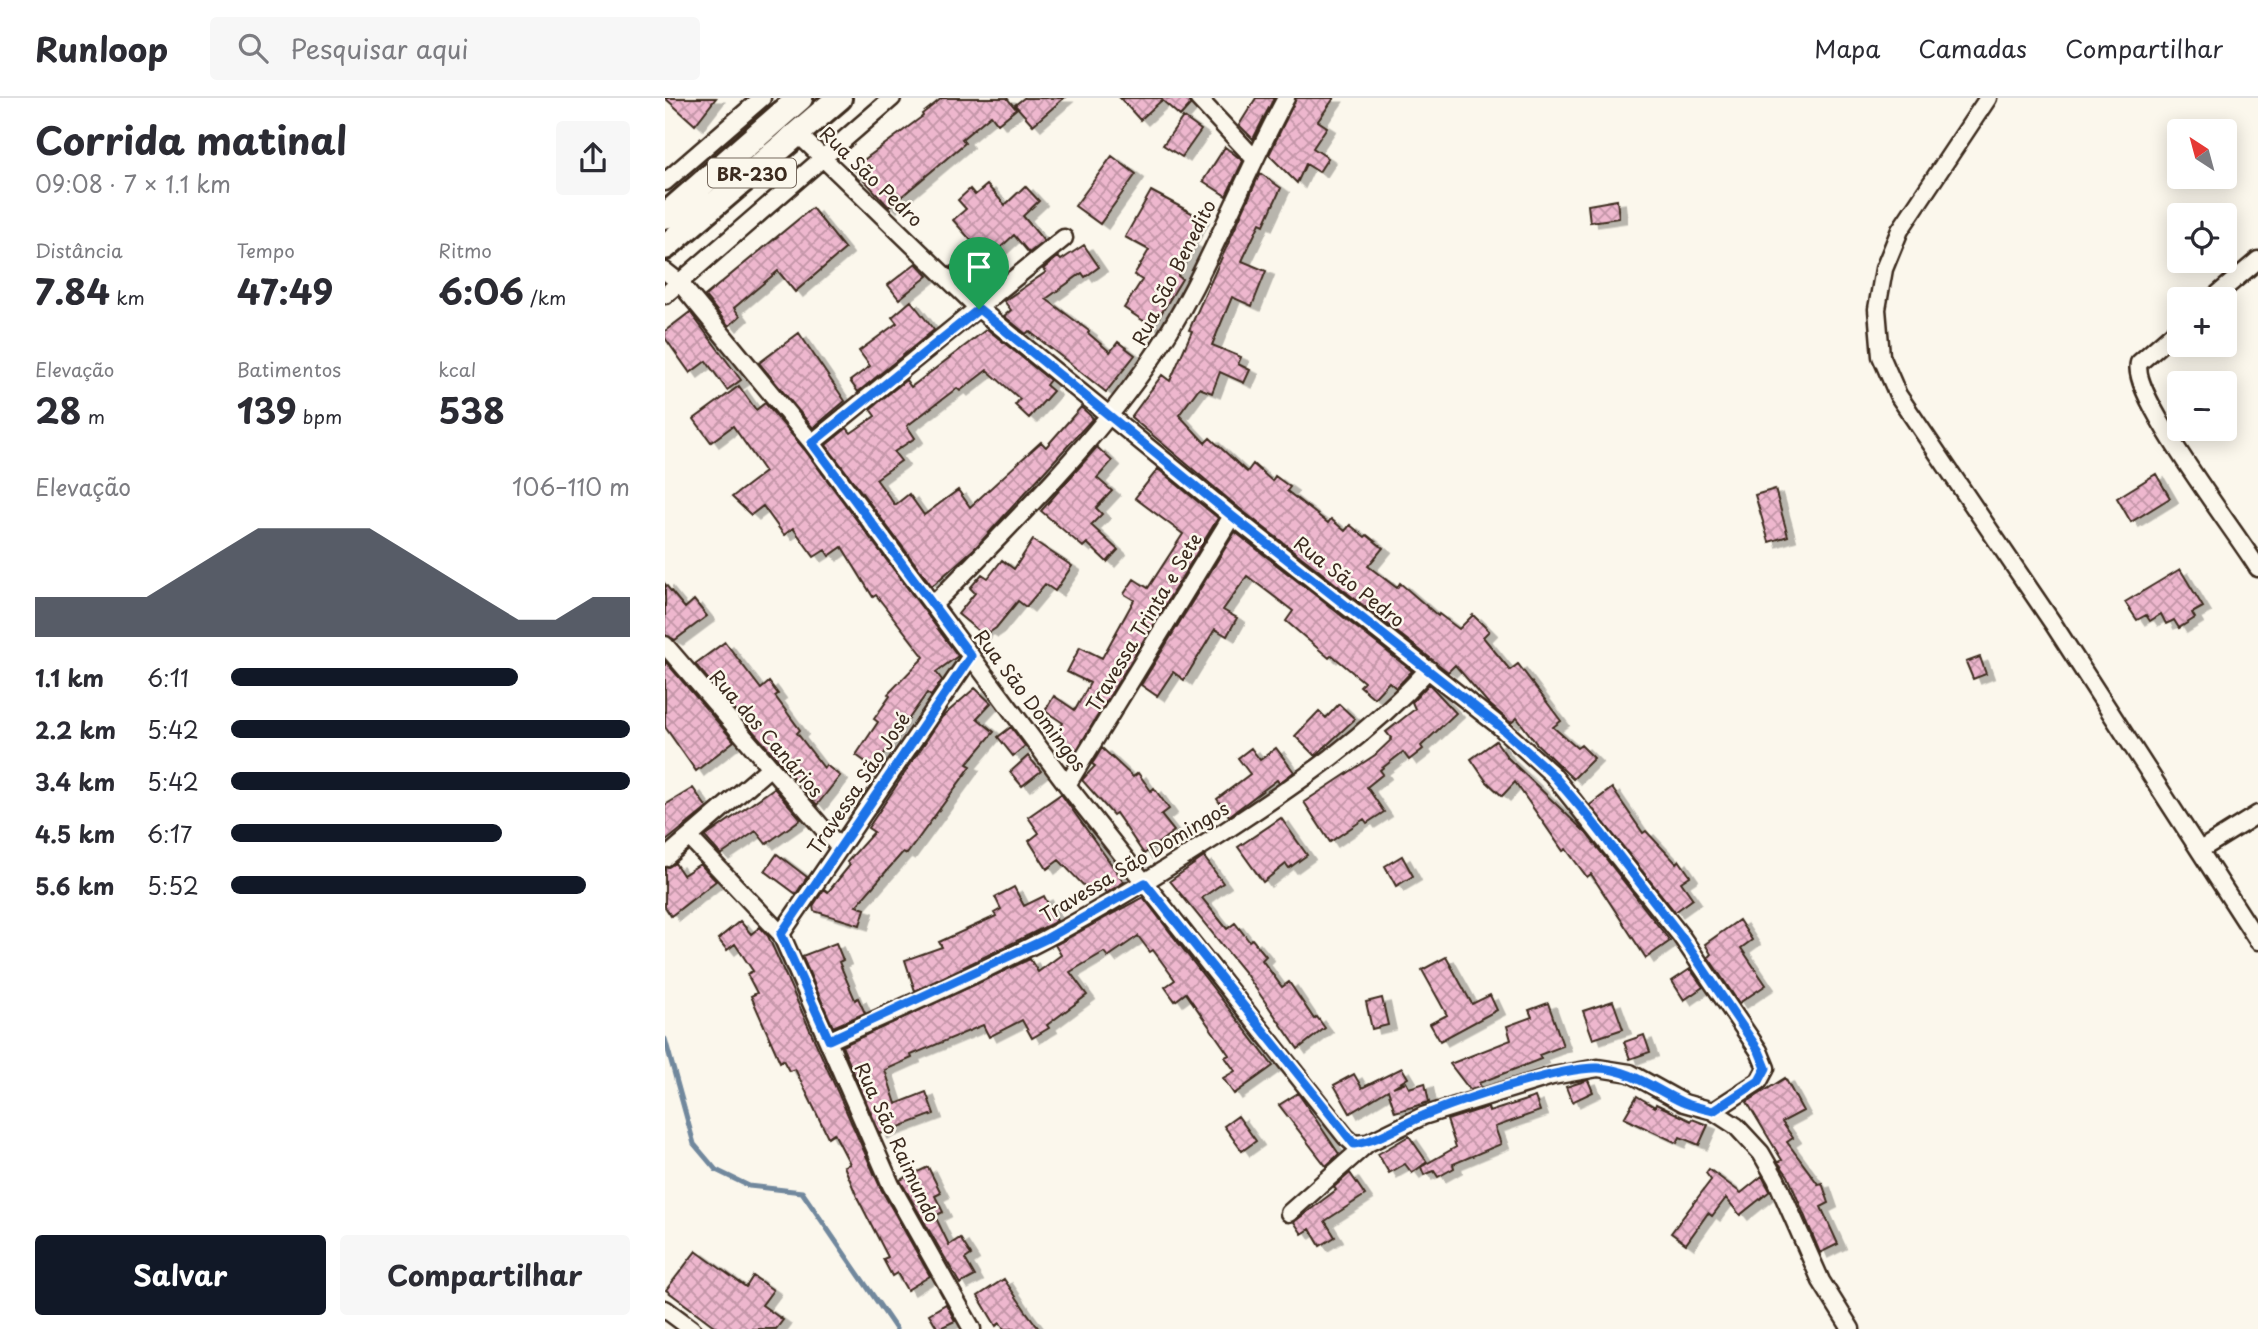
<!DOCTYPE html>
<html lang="pt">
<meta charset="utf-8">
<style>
body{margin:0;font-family:"Playpen Sans",sans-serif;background:#f7f7f7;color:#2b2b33;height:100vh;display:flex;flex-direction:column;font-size:26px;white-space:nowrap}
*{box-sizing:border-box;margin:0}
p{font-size:23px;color:#7c7c81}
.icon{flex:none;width:38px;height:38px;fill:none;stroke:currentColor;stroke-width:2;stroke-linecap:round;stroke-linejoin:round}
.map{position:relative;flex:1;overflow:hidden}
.sheet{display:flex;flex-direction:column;background:#fff;width:665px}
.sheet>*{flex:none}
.needle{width:46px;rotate:324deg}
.buttons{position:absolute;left:1502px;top:21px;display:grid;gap:14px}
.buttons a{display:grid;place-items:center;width:70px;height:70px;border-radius:7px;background:#fff;box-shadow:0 4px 18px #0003;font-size:35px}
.pin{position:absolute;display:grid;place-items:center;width:60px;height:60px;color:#fff;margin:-72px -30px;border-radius:50% 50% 50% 0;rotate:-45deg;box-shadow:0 0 7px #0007}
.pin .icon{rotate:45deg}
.round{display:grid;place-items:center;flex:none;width:74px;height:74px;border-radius:7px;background:#f7f7f7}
.head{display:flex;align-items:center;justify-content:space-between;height:119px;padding:0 35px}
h1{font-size:38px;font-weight:700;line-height:52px}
.metrics{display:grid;grid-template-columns:repeat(3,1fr);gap:10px;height:119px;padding:7px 35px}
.metrics div{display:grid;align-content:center}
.metrics b{font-size:35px;font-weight:700}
.metrics small{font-size:19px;font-weight:400}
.metrics p{font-size:19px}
.chart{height:196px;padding:14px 35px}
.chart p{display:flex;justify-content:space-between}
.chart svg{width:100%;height:126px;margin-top:7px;fill:#111827;opacity:.7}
.button{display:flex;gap:14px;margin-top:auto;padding:14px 35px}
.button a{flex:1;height:80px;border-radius:7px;background:#111827;color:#fff;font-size:28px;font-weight:700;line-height:80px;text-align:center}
.button a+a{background:#f7f7f7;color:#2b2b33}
ul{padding:0 35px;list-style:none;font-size:23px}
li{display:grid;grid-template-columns:112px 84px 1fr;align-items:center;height:52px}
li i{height:18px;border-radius:9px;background:#111827}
header{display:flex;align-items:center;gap:42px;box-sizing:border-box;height:98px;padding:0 35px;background:#fff;border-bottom:2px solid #e1e1e2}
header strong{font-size:33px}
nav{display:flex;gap:38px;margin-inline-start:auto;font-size:24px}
.search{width:490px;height:63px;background:#f7f7f7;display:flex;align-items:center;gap:18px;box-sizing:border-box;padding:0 24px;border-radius:7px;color:#7c7c81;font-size:26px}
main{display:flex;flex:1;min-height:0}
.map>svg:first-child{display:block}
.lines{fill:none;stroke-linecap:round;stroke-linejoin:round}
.stream{stroke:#71889d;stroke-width:5}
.building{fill:url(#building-cross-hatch);stroke:#3b2a1e;stroke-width:2;filter:url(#shadow)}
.street-casing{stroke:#3b2a1e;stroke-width:21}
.primary-casing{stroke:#3b2a1e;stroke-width:30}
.street{stroke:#fbf7ec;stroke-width:16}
.primary{stroke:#fbf7ec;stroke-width:24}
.route-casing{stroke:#fff;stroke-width:14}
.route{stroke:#1a73e8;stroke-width:9}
.labels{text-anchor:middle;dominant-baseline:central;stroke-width:5;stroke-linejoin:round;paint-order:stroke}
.shield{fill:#fbf7ec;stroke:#75685c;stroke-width:2}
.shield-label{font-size:18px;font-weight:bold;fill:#3b2a1e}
.street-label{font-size:19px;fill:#3b2a1e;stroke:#fbf7ec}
</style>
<header>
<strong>Runloop</strong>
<div class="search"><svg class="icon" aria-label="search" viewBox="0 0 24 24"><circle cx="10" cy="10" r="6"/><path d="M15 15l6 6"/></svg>Pesquisar aqui</div>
<nav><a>Mapa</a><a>Camadas</a><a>Compartilhar</a></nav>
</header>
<main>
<section class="sheet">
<div class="head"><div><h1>Corrida matinal</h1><p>09:08 · 7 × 1.1 km</p></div><a class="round"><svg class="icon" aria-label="share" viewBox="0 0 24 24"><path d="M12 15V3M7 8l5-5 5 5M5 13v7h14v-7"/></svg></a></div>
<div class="metrics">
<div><p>Distância</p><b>7.84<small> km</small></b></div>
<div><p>Tempo</p><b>47:49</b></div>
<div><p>Ritmo</p><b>6:06<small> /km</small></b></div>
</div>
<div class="metrics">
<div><p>Elevação</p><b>28<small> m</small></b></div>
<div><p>Batimentos</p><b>139<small> bpm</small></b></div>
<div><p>kcal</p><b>538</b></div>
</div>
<div class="chart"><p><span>Elevação</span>106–110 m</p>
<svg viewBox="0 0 160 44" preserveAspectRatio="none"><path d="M0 44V30L10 30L20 30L30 30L40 22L50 14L60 6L70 6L80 6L90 6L100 14L110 22L120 30L130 38L140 38L150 30L160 30V44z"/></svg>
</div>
<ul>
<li><b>1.1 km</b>6:11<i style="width:72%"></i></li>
<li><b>2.2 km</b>5:42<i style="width:100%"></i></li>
<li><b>3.4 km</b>5:42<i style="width:100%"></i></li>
<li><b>4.5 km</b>6:17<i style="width:68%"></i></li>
<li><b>5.6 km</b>5:52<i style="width:89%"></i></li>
</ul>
<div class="button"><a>Salvar</a><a>Compartilhar</a></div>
</section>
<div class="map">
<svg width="1593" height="1231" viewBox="0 0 1593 1231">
<defs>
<pattern id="building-cross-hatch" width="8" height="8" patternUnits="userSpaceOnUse" patternTransform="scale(1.75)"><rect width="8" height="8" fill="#eeb7ce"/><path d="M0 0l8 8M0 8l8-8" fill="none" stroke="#c295a7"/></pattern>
<filter id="shadow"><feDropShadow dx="8" dy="4.5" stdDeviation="0" flood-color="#0004"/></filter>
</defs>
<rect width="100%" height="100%" fill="#fbf7ec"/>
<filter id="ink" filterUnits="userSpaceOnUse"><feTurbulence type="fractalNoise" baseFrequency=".0143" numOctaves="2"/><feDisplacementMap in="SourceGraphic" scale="14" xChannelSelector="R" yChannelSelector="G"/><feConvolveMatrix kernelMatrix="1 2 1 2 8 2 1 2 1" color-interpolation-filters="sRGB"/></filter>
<g filter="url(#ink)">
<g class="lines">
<path class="stream" d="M 0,941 L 29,1046 L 51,1072 L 84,1088 L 137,1094 L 231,1231"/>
</g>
<path class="building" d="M 0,0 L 51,0 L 30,27 Z
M 277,0 L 342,0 L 351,11 L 333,26 L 326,17 L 297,41 L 300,45 L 224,109 L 188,70 L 258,18 L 257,16 Z
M 359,0 L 399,0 L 368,27 L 350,7 Z
M 455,0 L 523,0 L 525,7 L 515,18 L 497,2 L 475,22 Z
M 591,0 L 609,0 L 588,41 L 574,27 Z
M 631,0 L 669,0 L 653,23 L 662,29 L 648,50 L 663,60 L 654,74 L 641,66 L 632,85 L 604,57 Z
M 518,19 L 536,32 L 517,59 L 498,47 Z
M 560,49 L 578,63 L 561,98 L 538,83 Z
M 447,58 L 471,76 L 435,126 L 410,108 Z
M 595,75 L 616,90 L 599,127 L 595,125 L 577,163 L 601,173 L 587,208 L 567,199 L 547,247 L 576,259 L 573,266 L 585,272 L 579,285 L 555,274 L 547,295 L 534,290 L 514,317 L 540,345 L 545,340 L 582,374 L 588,366 L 607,383 L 610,378 L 625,389 L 622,393 L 663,425 L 666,421 L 680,433 L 685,427 L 700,439 L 702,437 L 718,450 L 703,468 L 732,490 L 735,485 L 773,518 L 774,516 L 794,531 L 808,517 L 824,533 L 818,539 L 845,572 L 853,566 L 896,623 L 888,629 L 912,650 L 916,647 L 929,660 L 908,681 L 871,645 L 852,620 L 846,625 L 823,605 L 790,567 L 783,574 L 574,410 L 466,319 L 497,277 L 505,283 L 527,233 L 524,232 L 533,212 Z
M 322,87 L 340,107 L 360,88 L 374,103 L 358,118 L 379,143 L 364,155 L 349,137 L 323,161 L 338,176 L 314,196 L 286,169 L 310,147 L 288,122 L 301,111 L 293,102 L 305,91 L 310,97 Z
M 486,93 L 536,120 L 523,143 L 530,147 L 513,178 L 517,181 L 488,229 L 459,210 L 477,182 L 469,177 L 484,152 L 460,139 Z
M 952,102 L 954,120 L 925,124 L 923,107 Z
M 147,110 L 180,151 L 130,194 L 113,173 L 69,210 L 75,218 L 64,228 L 40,198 Z
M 419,147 L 434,169 L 420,179 L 417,175 L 381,201 L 424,233 L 423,235 L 445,254 L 453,244 L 470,257 L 441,294 L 364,233 L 361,236 L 339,218 L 346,212 L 339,203 L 381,174 L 378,171 L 393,159 L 396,162 Z
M 251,165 L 263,178 L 234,201 L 223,187 Z
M 246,203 L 269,232 L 193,294 L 185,283 L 205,268 L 194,253 L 232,225 L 227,219 Z
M 25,214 L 76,282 L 62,292 L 41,263 L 25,275 L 0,240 L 0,233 Z
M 322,231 L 385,282 L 381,287 L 388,293 L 364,320 L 350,307 L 355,301 L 322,272 L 295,293 L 292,290 L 242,328 L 250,340 L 229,354 L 236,363 L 211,381 L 230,407 L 244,396 L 259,417 L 293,392 L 305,409 L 376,344 L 381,349 L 416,309 L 428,320 L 311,449 L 267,488 L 161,347 L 182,330 L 186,335 L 210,318 L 205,311 L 241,282 L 246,289 Z
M 134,235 L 180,303 L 148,330 L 94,265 Z
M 74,288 L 91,312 L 100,305 L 139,351 L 293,558 L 271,574 L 277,582 L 266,598 L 262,595 L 209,670 L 191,657 L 213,624 L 209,621 L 225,598 L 223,596 L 259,559 L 211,497 L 208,499 L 177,449 L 164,458 L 160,452 L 149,459 L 128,430 L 119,437 L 98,408 L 86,417 L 67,399 L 100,374 L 68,328 L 46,344 L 29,321 Z
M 432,349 L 447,363 L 432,380 L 447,393 L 431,410 L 437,416 L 426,427 L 453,452 L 442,464 L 422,445 L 418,449 L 376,413 Z
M 493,371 L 553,420 L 410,655 L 390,638 L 398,625 L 380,613 L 389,598 L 410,612 L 425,585 L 402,574 L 415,549 L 437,560 L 469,502 L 459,496 L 469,481 L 483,490 L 518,436 L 470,400 Z
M 1491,376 L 1505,400 L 1466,424 L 1452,400 Z
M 1110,391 L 1123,438 L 1104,444 L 1090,397 Z
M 570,434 L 747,573 L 731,590 L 724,584 L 709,600 L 695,588 L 699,584 L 667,557 L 664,560 L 621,523 L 628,513 L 582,478 L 558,512 L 572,520 L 562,538 L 550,531 L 519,582 L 508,574 L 492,598 L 476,587 Z
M 368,442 L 407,468 L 390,493 L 380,486 L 361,509 L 353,503 L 331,530 L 325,534 L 320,531 L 317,536 L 293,516 L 310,495 L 305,490 L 317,476 L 323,480 L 337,462 L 349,471 Z
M 1515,471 L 1538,509 L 1527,515 L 1530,520 L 1514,530 L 1509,522 L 1501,526 L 1496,516 L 1485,523 L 1481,517 L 1472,522 L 1460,504 Z
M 0,486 L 20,510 L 29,502 L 42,518 L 10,542 L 0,537 Z
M 60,544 L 96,591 L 104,584 L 113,596 L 110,598 L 135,632 L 132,635 L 159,670 L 161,667 L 175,678 L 152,707 L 30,566 Z
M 1315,559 L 1321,576 L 1308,581 L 1301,564 Z
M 0,563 L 69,643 L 31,673 L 0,629 Z
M 764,586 L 791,615 L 756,648 L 758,651 L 744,662 L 738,654 L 715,672 L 718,676 L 702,689 L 719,714 L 702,725 L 699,721 L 665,744 L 639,704 L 710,657 L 727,641 L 721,634 L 750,611 L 747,604 Z
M 310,590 L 326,605 L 312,620 L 329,634 L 302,666 L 306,668 L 242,756 L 238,754 L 191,808 L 200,811 L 195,827 L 149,813 L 148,808 L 159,791 L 163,794 L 185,767 L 182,764 L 209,734 L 203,730 L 277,619 Z
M 674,606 L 690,621 L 650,658 L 630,638 L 654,613 L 661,620 Z
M 346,629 L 360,648 L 348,658 L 333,639 Z
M 831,643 L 843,660 L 921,735 L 1005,843 L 981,860 L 926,776 L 922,779 L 901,751 L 898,753 L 850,684 L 837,698 L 821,683 L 806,661 Z
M 437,650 L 468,679 L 473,675 L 486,693 L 489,690 L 504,711 L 496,717 L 509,733 L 479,756 L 451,715 L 448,717 L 417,682 L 430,668 L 427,666 Z
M 586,650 L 595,662 L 611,650 L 629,674 L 614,685 L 612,682 L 564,718 L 552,701 L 585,676 L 573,660 Z
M 363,658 L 376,673 L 357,688 L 345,674 Z
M 28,690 L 42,710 L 0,744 L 0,707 Z
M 109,690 L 136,721 L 101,746 L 91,733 L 56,757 L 40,739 Z
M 947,690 L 978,735 L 981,733 L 1011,765 L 1014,762 L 1025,778 L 1016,784 L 1028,801 L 1010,814 L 925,707 Z
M 396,696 L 459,784 L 441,795 L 432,783 L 422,791 L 394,762 L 382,771 L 364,743 L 374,735 L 363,719 Z
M 616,720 L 642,757 L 624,770 L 621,766 L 598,784 L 573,749 Z
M 112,756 L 142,779 L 131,796 L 100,773 Z
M 737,758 L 748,778 L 731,788 L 720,768 Z
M 539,759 L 558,785 L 537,800 L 562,831 L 570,825 L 584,843 L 587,841 L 601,858 L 597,862 L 617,889 L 624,884 L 649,921 L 652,919 L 660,930 L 633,951 L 580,875 L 505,783 Z
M 10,765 L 18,777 L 35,766 L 51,783 L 6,818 L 0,809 L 0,770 Z
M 349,789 L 359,808 L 379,798 L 392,823 L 250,893 L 240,862 L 277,849 L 274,844 L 331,818 L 329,815 L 336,811 L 330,799 Z
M 478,799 L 608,968 L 569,996 L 558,980 L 570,973 L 560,959 L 564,957 L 521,895 L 510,903 L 500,889 L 510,882 L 488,852 L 485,854 L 473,838 L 443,859 L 439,854 L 405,874 L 422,897 L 382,927 L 384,930 L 367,940 L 357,922 L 324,939 L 318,927 L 246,957 L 247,960 L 220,972 L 231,1006 L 261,994 L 269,1016 L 215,1036 L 177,948 L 365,861 L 373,874 L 396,857 L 390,847 Z
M 1074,822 L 1087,842 L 1076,850 L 1101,887 L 1074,905 L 1043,859 L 1046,856 L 1040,846 Z
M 75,823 L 86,836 L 95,829 L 103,838 L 216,1091 L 265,1178 L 242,1192 L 232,1175 L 227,1178 L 218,1161 L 223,1159 L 192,1099 L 179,1068 L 185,1066 L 169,1035 L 163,1039 L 130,971 L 124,973 L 118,962 L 115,964 L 86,898 L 92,895 L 82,876 L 88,873 L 70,846 L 62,852 L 53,841 Z
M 171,845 L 178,862 L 174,864 L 190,902 L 193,900 L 200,915 L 168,929 L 137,858 Z
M 781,859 L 807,906 L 825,897 L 832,912 L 775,943 L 765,926 L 782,917 L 757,872 Z
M 1025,871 L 1038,889 L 1019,902 L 1007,883 Z
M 717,900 L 723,927 L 707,931 L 701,904 Z
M 948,903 L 958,931 L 928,941 L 918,913 Z
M 883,905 L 898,948 L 874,957 L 876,961 L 814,985 L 816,989 L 805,992 L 785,966 L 846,942 L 842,928 L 867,919 L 864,912 Z
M 979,937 L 985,954 L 965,961 L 959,944 Z
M 737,970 L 743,980 L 728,989 L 741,984 L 744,990 L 760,985 L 764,1004 L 730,1014 L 723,992 L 685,1015 L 669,987 L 689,976 L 697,990 Z
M 1120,980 L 1138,1013 L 1117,1024 L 1128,1040 L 1122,1044 L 1153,1086 L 1157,1085 L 1164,1105 L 1156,1109 L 1173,1146 L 1155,1155 L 1123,1078 L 1113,1064 L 1117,1062 L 1082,1004 Z
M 923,982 L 928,994 L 907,1004 L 901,989 Z
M 633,995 L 674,1056 L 661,1068 L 614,1007 Z
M 972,998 L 990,1009 L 991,1006 L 1026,1023 L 1027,1021 L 1043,1027 L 1034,1047 L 1015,1039 L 1012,1045 L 959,1020 Z
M 870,999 L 875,1013 L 830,1029 L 836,1046 L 788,1066 L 789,1070 L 773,1079 L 769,1073 L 759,1077 L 756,1069 L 791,1049 L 782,1022 L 823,1009 L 824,1014 Z
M 573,1018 L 591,1043 L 577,1053 L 559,1028 Z
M 744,1038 L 762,1064 L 747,1075 L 740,1066 L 724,1075 L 713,1056 Z
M 263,1069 L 276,1095 L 270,1098 L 278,1114 L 270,1118 L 284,1147 L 295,1140 L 306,1157 L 300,1161 L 310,1178 L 295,1186 L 235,1082 Z
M 1044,1071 L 1076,1095 L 1097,1078 L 1105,1093 L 1075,1117 L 1061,1100 L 1047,1118 L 1043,1115 L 1021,1146 L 1006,1135 L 1046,1082 L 1041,1075 Z
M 685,1075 L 700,1097 L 660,1123 L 670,1139 L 655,1148 L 645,1131 L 637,1136 L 629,1124 L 671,1092 L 669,1089 Z
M 31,1153 L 81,1189 L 88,1178 L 108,1192 L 97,1207 L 118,1222 L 111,1231 L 53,1231 L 1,1192 Z
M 339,1181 L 360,1212 L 374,1231 L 339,1231 L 335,1225 L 331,1228 L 313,1198 Z
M 281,1206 L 290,1223 L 273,1231 L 264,1216 Z"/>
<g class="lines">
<g class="street-casing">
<path id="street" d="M 533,0 L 588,59
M 1323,0 L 1235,132 L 1219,171 L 1212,211 L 1216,258 L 1233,297 L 1387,524 L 1593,843
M 133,36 L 314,211 L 567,418 L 833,627 L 887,676 L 1016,838 L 1094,953 L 1101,970 L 1094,983 L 1048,1013
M 0,84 L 97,0
M 0,173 L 14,184 L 147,345 L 402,687 L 681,1039 L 689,1046 L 703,1045
M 0,197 L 227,0
M 1547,201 L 1593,162
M 1514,230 L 1474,265 C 1464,296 1572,435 1593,470
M 147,345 L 399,140
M 268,507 C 342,431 420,355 481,269 C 537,191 574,86 621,0
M 0,547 L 174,749
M 402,687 L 567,418
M 25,740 L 116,836 L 226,1087 L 307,1231
M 1535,752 L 1593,716
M 0,760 L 103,671
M 116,836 L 306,558
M 165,942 C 237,910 310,878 380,841 C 441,809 499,772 557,735 C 634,685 701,639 764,571
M 624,1115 L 703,1045 L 758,1018 L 887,978 L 933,970 L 965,975 L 1019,1005 L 1048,1013 L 1071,1028 L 1096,1055 L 1111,1081 L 1156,1183 L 1186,1231
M 0,1211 L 27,1231"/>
</g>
<g class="primary-casing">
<path id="primary" d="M 0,118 L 135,0
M 0,149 L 174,0"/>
</g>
<use href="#street" class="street"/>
<use href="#primary" class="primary"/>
</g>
</g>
<g class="lines" filter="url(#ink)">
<g class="route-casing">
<path id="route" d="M 314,211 L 567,418 L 833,627 L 887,676 L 923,718 L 1016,838 L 1094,953 L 1101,970 L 1094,983 L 1048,1013 C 1037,1010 1026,1008 1017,1004 C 989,991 965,971 933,970 C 896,969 795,1002 758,1018 C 735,1027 714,1043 689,1046 L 480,785 L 381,841 L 164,942 L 116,836 L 306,558 L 147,345 Z"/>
</g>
<use href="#route" class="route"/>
</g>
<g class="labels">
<rect class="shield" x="43" y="60.5" width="88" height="29" rx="5"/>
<g class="shield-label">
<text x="87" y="75">BR-230</text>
</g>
<g class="street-label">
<text transform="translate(207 78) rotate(44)">Rua São Pedro</text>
<text transform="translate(508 174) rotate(-63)">Rua São Benedito</text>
<text transform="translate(685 483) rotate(38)">Rua São Pedro</text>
<text transform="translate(478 524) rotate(-59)">Travessa Trinta e Sete</text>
<text transform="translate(366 602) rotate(53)">Rua São Domingos</text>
<text transform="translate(102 635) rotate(49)">Rua dos Canários</text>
<text transform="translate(193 685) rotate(-56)">Travessa São José</text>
<text transform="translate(469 763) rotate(-31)">Travessa São Domingos</text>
<text transform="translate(233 1044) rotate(65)">Rua São Raimundo</text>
</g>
</g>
</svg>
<div class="buttons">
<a><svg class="needle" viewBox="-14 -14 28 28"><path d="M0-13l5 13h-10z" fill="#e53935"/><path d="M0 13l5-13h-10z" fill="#7c7c81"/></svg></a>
<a><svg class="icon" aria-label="locate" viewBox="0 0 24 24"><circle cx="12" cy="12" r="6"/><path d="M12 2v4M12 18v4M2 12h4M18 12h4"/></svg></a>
<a>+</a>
<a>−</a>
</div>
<div class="pin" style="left:314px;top:211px;background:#1e9e55"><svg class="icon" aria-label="arrive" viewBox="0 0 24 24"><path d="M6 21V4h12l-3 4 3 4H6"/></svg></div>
</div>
</main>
